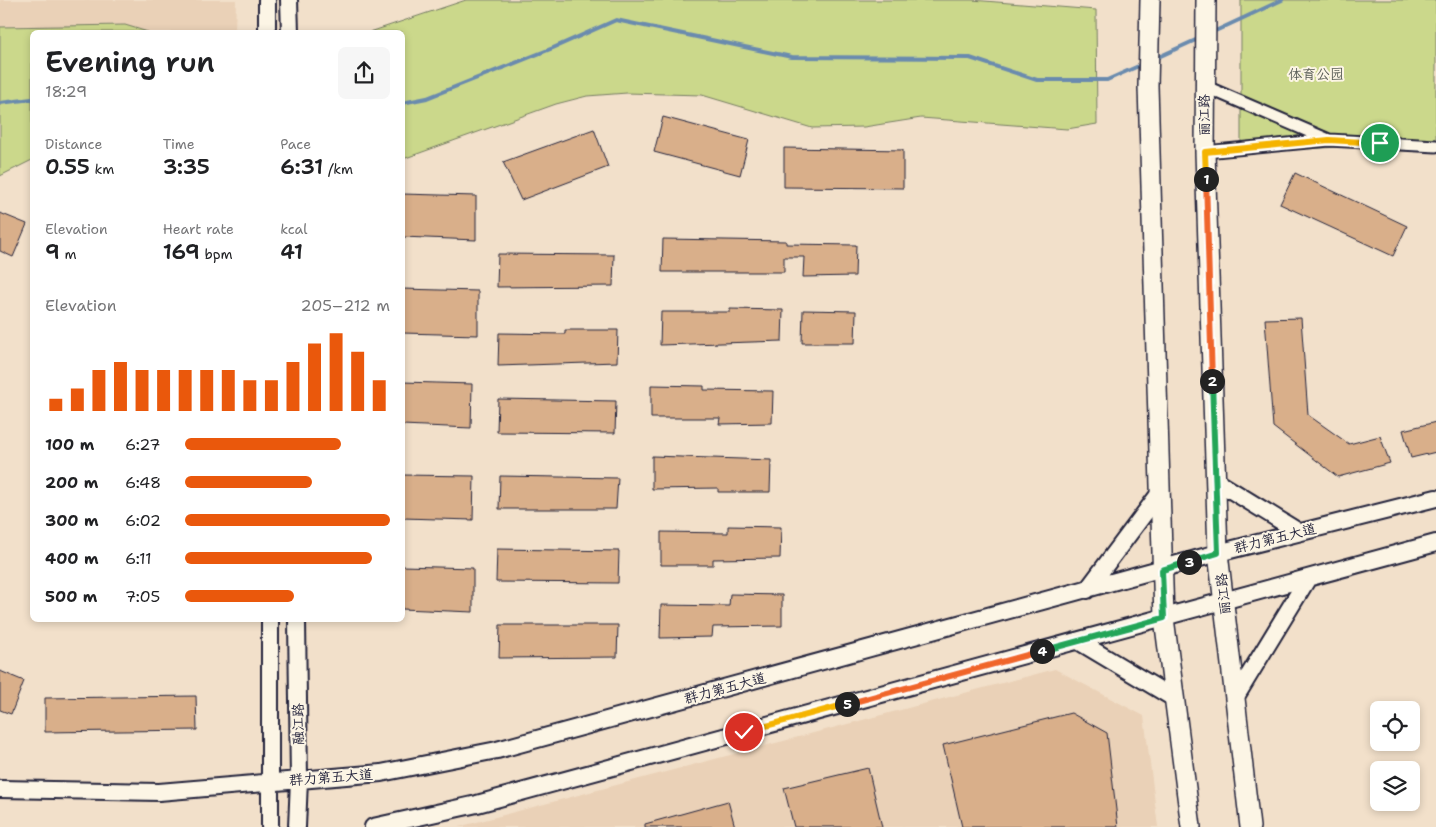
<!DOCTYPE html>
<meta charset="utf-8">
<style>
body{margin:0;font-family:"Shantell Sans","LXGW WenKai TC",sans-serif;background:#f6f6f6;color:#202124;height:100vh;display:flex;flex-direction:column;font-size:19px;white-space:nowrap}
*{box-sizing:border-box;margin:0}
p{font-size:16px;color:#757577}
.icon{flex:none;width:28px;height:28px;fill:none;stroke:currentColor;stroke-width:2;stroke-linecap:round;stroke-linejoin:round}
.map{position:relative;flex:1;overflow:hidden}
.details{position:absolute;left:30px;top:30px;width:375px;height:592px;display:flex;flex-direction:column;background:#fff;border-radius:8px;box-shadow:0 2px 8px #0003}
.details>*{flex:none}
.fabs{position:absolute;left:1370px;top:701px;display:grid;gap:10px}
.fabs a{display:grid;place-items:center;width:50px;height:50px;border-radius:8px;background:#fff;box-shadow:0 2px 8px #0003;font-size:25px}
.pin{position:absolute;display:grid;place-items:center;width:42px;height:42px;color:#fff;margin:-21px;border:2px solid #fff;border-radius:50%;box-shadow:0 1px 5px #0007}
.km{position:absolute;width:25px;height:25px;margin:-12px;border-radius:50%;background:#222;color:#fff;font-size:14px;line-height:25px;text-align:center}
.round{display:grid;place-items:center;flex:none;width:52px;height:52px;border-radius:8px;background:#f6f6f6}
.summary{display:flex;align-items:center;justify-content:space-between;height:85px;padding:0 15px}
h1{font-size:28px;font-weight:600;line-height:38px}
.figures{display:grid;grid-template-columns:repeat(3,1fr);gap:8px;height:85px;padding:5px 15px}
.figures div{display:grid;align-content:center}
.figures b{font-size:21px;font-weight:600}
.figures small{font-size:14px;font-weight:400}
.figures p{font-size:14px}
.chart{height:140px;padding:10px 15px}
.chart p{display:flex;justify-content:space-between}
.chart svg{width:100%;height:90px;margin-top:5px;stroke:#ea580c;stroke-width:6}
ul{padding:0 15px;list-style:none;font-size:16px}
li{display:grid;grid-template-columns:80px 60px 1fr;align-items:center;height:38px}
li i{height:12px;border-radius:6px;background:#ea580c}
.map>svg:first-child{display:block}
.built{fill:#ead1b7}
.green{fill:#cbd88b;stroke:#767d63}
.lines{fill:none;stroke-linecap:round;stroke-linejoin:round}
.stream{stroke:#6b8bae;stroke-width:4}
.building{fill:#d9af8a;stroke:#22223b}
.street-casing{stroke:#22223b;stroke-width:15}
.secondary-casing{stroke:#22223b;stroke-width:20}
.primary-casing{stroke:#22223b;stroke-width:22}
.street{stroke:#fcf5e5;stroke-width:11}
.secondary{stroke:#fcf5e5;stroke-width:16}
.primary{stroke:#fcf5e5;stroke-width:19}
.split-1-casing{stroke:#fff;stroke-width:10}
.split-2-casing{stroke:#fff;stroke-width:10}
.split-3-casing{stroke:#fff;stroke-width:10}
.split-4-casing{stroke:#fff;stroke-width:10}
.split-5-casing{stroke:#fff;stroke-width:10}
.split-6-casing{stroke:#fff;stroke-width:10}
.split-1{stroke:#f5b400;stroke-width:6}
.split-2{stroke:#f0652b;stroke-width:6}
.split-3{stroke:#22a559;stroke-width:6}
.split-4{stroke:#22a559;stroke-width:6}
.split-5{stroke:#f0652b;stroke-width:6}
.split-6{stroke:#f5b400;stroke-width:6}
.labels{text-anchor:middle;dominant-baseline:central;stroke-width:4;stroke-linejoin:round;paint-order:stroke}
.park-label{font-size:14px;fill:#555953;stroke:#fcf5e5}
.street-label{font-size:14px;fill:#22223b;stroke:#fcf5e5}
</style>
<div class="map">
<svg width="1436" height="827" viewBox="0 0 1436 827">
<rect width="100%" height="100%" fill="#f2e0ca"/>
<filter id="ink" filterUnits="userSpaceOnUse"><feTurbulence type="fractalNoise" baseFrequency=".02" numOctaves="2"/><feDisplacementMap in="SourceGraphic" scale="10" xChannelSelector="R" yChannelSelector="G"/><feConvolveMatrix kernelMatrix="1 2 1 2 8 2 1 2 1" color-interpolation-filters="sRGB"/></filter>
<g filter="url(#ink)">
<path class="built" d="M 0,0 L 236,0 L 235,32 L 148,32 L 125,25 L 0,27 Z
M 1055,669 L 1144,716 L 1158,827 L 458,827 Z"/>
<path class="green" d="M 466,0 L 972,0 L 1096,10 L 1097,124 L 1067,129 L 921,118 L 864,127 L 812,128 L 702,95 L 627,93 L 587,96 L 556,104 L 403,159 L 402,32 L 370,32 Z
M 1241,0 L 1436,0 L 1436,141 L 1241,153 Z
M 125,25 L 148,32 L 32,32 L 32,160 L 0,176 L 0,27 Z"/>
<g class="lines">
<path class="stream" d="M 1211,33 L 1282,0
M 1154,59 L 1200,38
M 0,103 L 32,99
M 402,103 L 427,98 L 553,48 L 616,20 L 792,57 L 970,58 L 1037,80 L 1107,80 L 1143,64"/>
</g>
<path class="building" d="M 663,117 L 749,140 L 740,175 L 654,152 Z
M 594,129 L 608,167 L 521,200 L 503,162 Z
M 784,148 L 903,150 L 903,188 L 784,187 Z
M 1295,173 L 1407,226 L 1393,256 L 1280,204 Z
M 402,194 L 476,196 L 476,240 L 402,237 Z
M 0,213 L 27,224 L 13,257 L 0,251 Z
M 663,239 L 786,241 L 786,244 L 856,245 L 855,276 L 803,277 L 804,257 L 784,257 L 784,272 L 662,272 Z
M 498,254 L 614,255 L 613,286 L 497,287 Z
M 402,289 L 478,291 L 478,335 L 402,333 Z
M 730,309 L 783,310 L 782,341 L 660,345 L 661,312 L 730,312 Z
M 803,310 L 856,311 L 855,343 L 802,343 Z
M 1301,318 L 1308,415 L 1349,444 L 1380,436 L 1390,463 L 1338,477 L 1273,427 L 1265,319 Z
M 565,330 L 618,330 L 617,362 L 498,366 L 499,333 L 565,334 Z
M 402,382 L 472,384 L 471,428 L 402,425 Z
M 651,385 L 704,386 L 704,390 L 773,391 L 772,423 L 719,424 L 720,418 L 651,418 Z
M 498,399 L 616,401 L 615,433 L 497,432 Z
M 1436,422 L 1436,452 L 1411,458 L 1403,430 Z
M 652,456 L 771,460 L 770,492 L 718,492 L 718,488 L 652,489 Z
M 402,475 L 474,476 L 473,520 L 402,518 Z
M 500,476 L 618,478 L 616,509 L 499,509 Z
M 728,526 L 781,527 L 780,558 L 713,559 L 713,565 L 661,565 L 661,532 L 728,533 Z
M 497,549 L 619,551 L 618,583 L 496,582 Z
M 402,566 L 473,568 L 473,612 L 402,609 Z
M 730,594 L 782,595 L 782,626 L 713,627 L 712,637 L 660,638 L 661,605 L 729,606 Z
M 500,625 L 618,625 L 617,657 L 499,658 Z
M 0,671 L 24,681 L 11,714 L 0,710 Z
M 196,696 L 197,730 L 45,732 L 45,698 Z
M 1071,713 L 1107,733 L 1118,827 L 962,827 L 943,745 Z
M 868,768 L 882,827 L 794,827 L 784,788 Z
M 728,801 L 735,827 L 645,827 L 645,824 Z"/>
<g class="lines">
<g class="street-casing">
<path id="street" d="M 1204,86 L 1329,140 L 1205,152
M 1329,140 L 1436,146"/>
</g>
<g class="secondary-casing">
<path id="secondary" d="M 267,0 L 267,32
M 289,0 L 290,32
M 1216,481 L 1299,532
M 1087,590 L 1159,494
M 270,620 L 270,827
M 297,620 L 299,780 L 297,827
M 1078,641 L 1175,699
M 1235,698 L 1308,578
M 0,789 L 159,792 L 381,773 L 497,750 L 1218,553 L 1436,498
M 373,827 L 477,804 L 1436,543"/>
</g>
<g class="primary-casing">
<path id="primary" d="M 1150,0 L 1148,86 L 1164,618 L 1191,827
M 1206,0 L 1205,152 L 1218,553 L 1250,827"/>
</g>
<use href="#street" class="street"/>
<use href="#secondary" class="secondary"/>
<use href="#primary" class="primary"/>
</g>
</g>
<g class="lines" filter="url(#ink)">
<g class="split-1-casing">
<path id="split-1" d="M 1206,179 L 1205,152 L 1329,140 L 1380,143"/>
</g>
<g class="split-2-casing">
<path id="split-2" d="M 1206,179 L 1212,381"/>
</g>
<g class="split-3-casing">
<path id="split-3" d="M 1189,562 L 1218,553 L 1212,381"/>
</g>
<g class="split-4-casing">
<path id="split-4" d="M 1042,651 L 1164,618 L 1162,570 L 1189,562"/>
</g>
<g class="split-5-casing">
<path id="split-5" d="M 847,704 L 1042,651"/>
</g>
<g class="split-6-casing">
<path id="split-6" d="M 744,732 L 847,704"/>
</g>
<use href="#split-1" class="split-1"/>
<use href="#split-2" class="split-2"/>
<use href="#split-3" class="split-3"/>
<use href="#split-4" class="split-4"/>
<use href="#split-5" class="split-5"/>
<use href="#split-6" class="split-6"/>
</g>
<g class="labels">
<g class="park-label">
<text x="1316" y="74">体育公园</text>
</g>
<g class="street-label">
<text transform="translate(1204 115) rotate(-91)">丽江路</text>
<text transform="translate(1275 538) rotate(-14)">群力第五大道</text>
<text transform="translate(1223 594) rotate(-96)">丽江路</text>
<text transform="translate(725 688) rotate(-15)">群力第五大道</text>
<text transform="translate(298 724) rotate(-91)">融江路</text>
<text transform="translate(331 777) rotate(-4)">群力第五大道</text>
</g>
</g>
</svg>
<div class="fabs">
<a><svg class="icon" aria-label="locate" viewBox="0 0 24 24"><circle cx="12" cy="12" r="6"/><path d="M12 2v4M12 18v4M2 12h4M18 12h4"/></svg></a>
<a><svg class="icon" aria-label="layers" viewBox="0 0 24 24"><path d="M12 4l9 5-9 5-9-5zM3 14l9 5 9-5"/></svg></a>
</div>
<div class="pin" style="left:1380px;top:143px;background:#1e9e55"><svg class="icon" aria-label="arrive" viewBox="0 0 24 24"><path d="M6 21V4h12l-3 4 3 4H6"/></svg></div>
<div class="pin" style="left:744px;top:732px;background:#d93025"><svg class="icon" aria-label="check" viewBox="0 0 24 24"><path d="M5 12l5 5 9-10"/></svg></div>
<b class="km" style="left:1206px;top:179px">1</b>
<b class="km" style="left:1212px;top:381px">2</b>
<b class="km" style="left:1189px;top:562px">3</b>
<b class="km" style="left:1042px;top:651px">4</b>
<b class="km" style="left:847px;top:704px">5</b>
<section class="details">
<div class="summary"><div><h1>Evening run</h1><p>18:29</p></div><a class="round"><svg class="icon" aria-label="share" viewBox="0 0 24 24"><path d="M12 15V3M7 8l5-5 5 5M5 13v7h14v-7"/></svg></a></div>
<div class="figures">
<div><p>Distance</p><b>0.55<small> km</small></b></div>
<div><p>Time</p><b>3:35</b></div>
<div><p>Pace</p><b>6:31<small> /km</small></b></div>
</div>
<div class="figures">
<div><p>Elevation</p><b>9<small> m</small></b></div>
<div><p>Heart rate</p><b>169<small> bpm</small></b></div>
<div><p>kcal</p><b>41</b></div>
</div>
<div class="chart"><p><span>Elevation</span>205–212 m</p>
<svg viewBox="0 0 160 44" preserveAspectRatio="none"><path d="M5 44V38M15 44V33M25 44V24M35 44V20M45 44V24M55 44V24M65 44V24M75 44V24M85 44V24M95 44V29M105 44V29M115 44V20M125 44V11M135 44V6M145 44V15M155 44V29"/></svg>
</div>
<ul>
<li><b>100 m</b>6:27<i style="width:76%"></i></li>
<li><b>200 m</b>6:48<i style="width:62%"></i></li>
<li><b>300 m</b>6:02<i style="width:100%"></i></li>
<li><b>400 m</b>6:11<i style="width:91%"></i></li>
<li><b>500 m</b>7:05<i style="width:53%"></i></li>
</ul>
</section>
</div>
